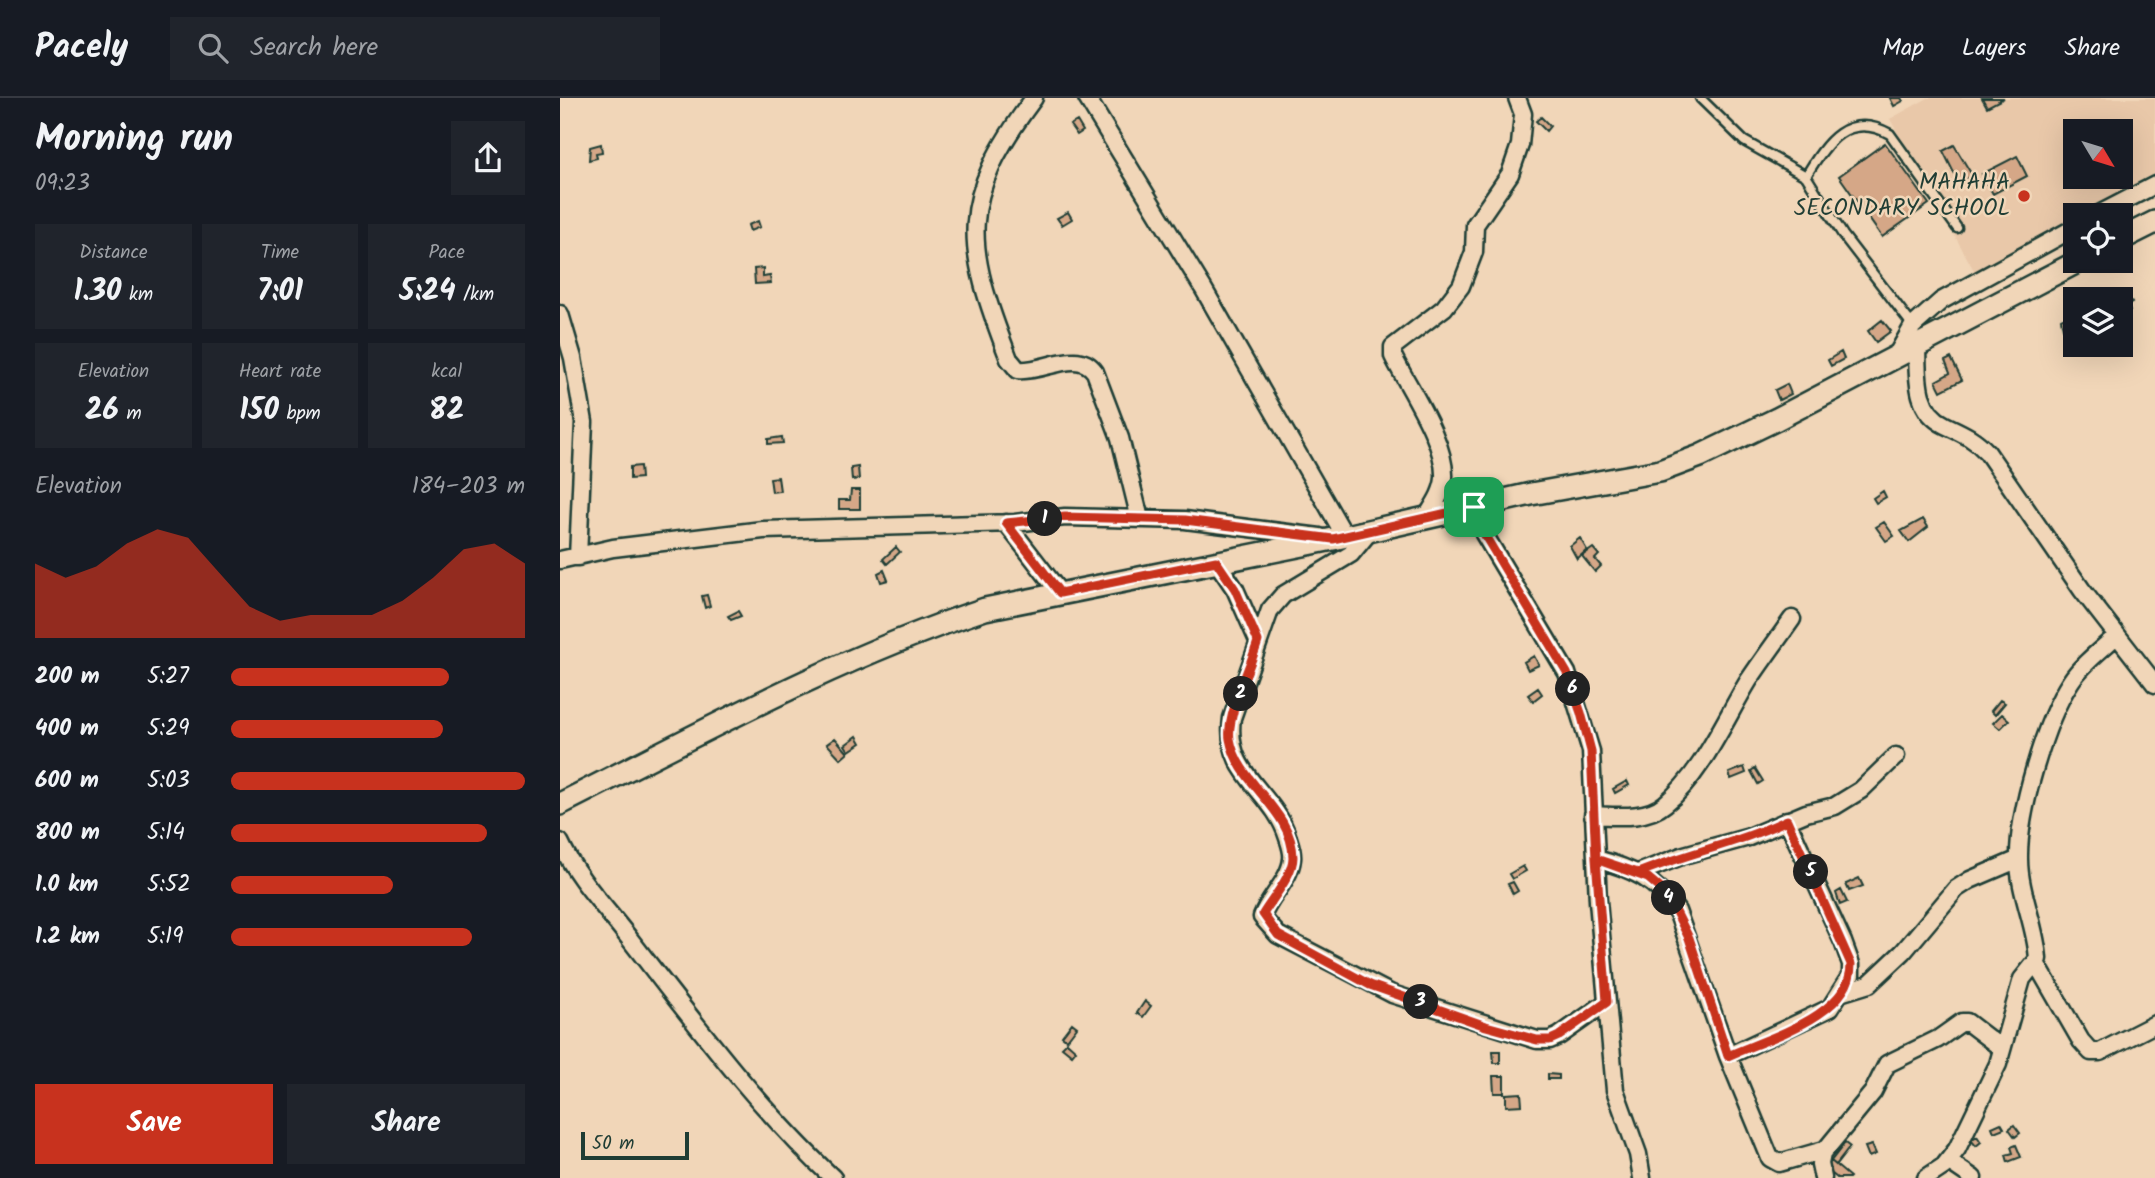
<!DOCTYPE html>
<meta charset="utf-8">
<style>
body{margin:0;font-family:Kalam,sans-serif;background:#20242c;color:#f1f3f6;height:100vh;display:flex;flex-direction:column;font-size:26px;white-space:nowrap}
*{box-sizing:border-box;margin:0}
p{font-size:23px;color:#9ea1a6}
.icon{flex:none;width:38px;height:38px;fill:none;stroke:currentColor;stroke-width:2;stroke-linecap:round;stroke-linejoin:round}
.map{position:relative;flex:1;overflow:hidden}
.drawer{display:flex;flex-direction:column;background:#171b24;width:560px}
.drawer>*{flex:none}
.needle{width:46px;rotate:128deg}
.fabs{position:absolute;left:1503px;top:21px;display:grid;gap:14px}
.fabs a{display:grid;place-items:center;width:70px;height:70px;border-radius:0px;background:#171b24;box-shadow:0 7px 28px #0002;font-size:35px}
.scale{position:absolute;left:21px;bottom:18px;width:108px;box-sizing:border-box;padding-left:7px;border:4px solid #1f3d34;border-top:0;font-size:19px;line-height:24px;white-space:nowrap;color:#1f3d34;-webkit-text-stroke:5px #f1d6b8;paint-order:stroke}
.pin{position:absolute;display:grid;place-items:center;width:60px;height:60px;color:#fff;margin:-30px;border-radius:14px;box-shadow:0 4px 10px #0006}
.km{position:absolute;width:35px;height:35px;margin:-18px;border-radius:50%;background:#222;color:#fff;font-size:19px;line-height:35px;text-align:center}
.round{display:grid;place-items:center;flex:none;width:74px;height:74px;border-radius:0px;background:#20242c}
.summary{display:flex;align-items:center;justify-content:space-between;height:119px;padding:0 35px}
h1{font-size:38px;font-weight:600;line-height:52px}
.metrics{display:grid;grid-template-columns:repeat(3,1fr);gap:10px;height:119px;padding:7px 35px}
.metrics div{display:grid;align-content:center;border-radius:0px;background:#20242c;text-align:center}
.metrics b{font-size:30px;font-weight:600}
.metrics small{font-size:19px;font-weight:400}
.metrics p{font-size:19px}
.chart{height:196px;padding:14px 35px}
.chart p{display:flex;justify-content:space-between}
.chart svg{width:100%;height:126px;margin-top:7px;fill:#c8321e;opacity:.7}
.action{display:flex;gap:14px;margin-top:auto;padding:14px 35px}
.action a{flex:1;height:80px;border-radius:0px;background:#c8321e;color:#fff;font-size:28px;font-weight:600;line-height:80px;text-align:center}
.action a+a{background:#20242c;color:#f1f3f6}
ul{padding:0 35px;list-style:none;font-size:23px}
li{display:grid;grid-template-columns:112px 84px 1fr;align-items:center;height:52px}
li i{height:18px;border-radius:9px;background:#c8321e}
header{display:flex;align-items:center;gap:42px;box-sizing:border-box;height:98px;padding:0 35px;background:#171b24;border-bottom:2px solid #363941}
header strong{font-size:33px}
nav{display:flex;gap:38px;margin-inline-start:auto;font-size:24px}
.search{width:490px;height:63px;background:#20242c;display:flex;align-items:center;gap:18px;box-sizing:border-box;padding:0 24px;border-radius:0px;color:#9ea1a6;font-size:26px}
main{display:flex;flex:1;min-height:0}
.map>svg:first-child{display:block}
.built{fill:#e9c8a9;fill-rule:evenodd}
.building{fill:#d5a787;stroke:#1f3d34;stroke-width:2}
.lines{fill:none;stroke-linecap:round;stroke-linejoin:round}
.lane-casing{stroke:#1f3d34;stroke-width:13}
.street-casing{stroke:#1f3d34;stroke-width:21}
.secondary-casing{stroke:#1f3d34;stroke-width:26}
.lane{stroke:#f1d6b8;stroke-width:8}
.street{stroke:#f1d6b8;stroke-width:16}
.secondary{stroke:#f1d6b8;stroke-width:21}
.route-casing{stroke:#fff;stroke-width:14}
.route{stroke:#c8321e;stroke-width:9}
.poi-dot{fill:#c8321e;stroke:#f1d6b8;stroke-width:2.5}
.labels{text-anchor:middle;dominant-baseline:central;stroke-width:5;stroke-linejoin:round;paint-order:stroke}
.poi-label{font-size:23px;fill:#1f3d34;stroke:#f1d6b8;text-anchor:end}
</style>
<header>
<strong>Pacely</strong>
<div class="search"><svg class="icon" aria-label="search" viewBox="0 0 24 24"><circle cx="10" cy="10" r="6"/><path d="M15 15l6 6"/></svg>Search here</div>
<nav><a>Map</a><a>Layers</a><a>Share</a></nav>
</header>
<main>
<section class="drawer">
<div class="summary"><div><h1>Morning run</h1><p>09:23</p></div><a class="round"><svg class="icon" aria-label="share" viewBox="0 0 24 24"><path d="M12 15V3M7 8l5-5 5 5M5 13v7h14v-7"/></svg></a></div>
<div class="metrics">
<div><p>Distance</p><b>1.30<small> km</small></b></div>
<div><p>Time</p><b>7:01</b></div>
<div><p>Pace</p><b>5:24<small> /km</small></b></div>
</div>
<div class="metrics">
<div><p>Elevation</p><b>26<small> m</small></b></div>
<div><p>Heart rate</p><b>150<small> bpm</small></b></div>
<div><p>kcal</p><b>82</b></div>
</div>
<div class="chart"><p><span>Elevation</span>184–203 m</p>
<svg viewBox="0 0 160 44" preserveAspectRatio="none"><path d="M0 44V18L10 23L20 19L30 11L40 6L50 9L60 21L70 33L80 38L90 36L100 36L110 36L120 31L130 23L140 13L150 11L160 18V44z"/></svg>
</div>
<ul>
<li><b>200 m</b>5:27<i style="width:74%"></i></li>
<li><b>400 m</b>5:29<i style="width:72%"></i></li>
<li><b>600 m</b>5:03<i style="width:100%"></i></li>
<li><b>800 m</b>5:14<i style="width:87%"></i></li>
<li><b>1.0 km</b>5:52<i style="width:55%"></i></li>
<li><b>1.2 km</b>5:19<i style="width:82%"></i></li>
</ul>
<div class="action"><a>Save</a><a>Share</a></div>
</section>
<div class="map">
<svg width="1595" height="1080" viewBox="0 0 1595 1080">
<rect width="100%" height="100%" fill="#f1d6b8"/>
<filter id="ink" filterUnits="userSpaceOnUse"><feTurbulence type="fractalNoise" baseFrequency=".0143" numOctaves="2"/><feDisplacementMap in="SourceGraphic" scale="14" xChannelSelector="R" yChannelSelector="G"/><feConvolveMatrix kernelMatrix="1 2 1 2 8 2 1 2 1" color-interpolation-filters="sRGB"/></filter>
<g filter="url(#ink)">
<path class="built" d="M 1368,0 L 1595,0 L 1595,75 L 1516,117 L 1515,120 L 1416,176 L 1330,21 ZM 1516,33 L 1561,33 L 1561,79 L 1516,79 Z"/>
<path class="building" d="M 1330,0 L 1341,0 L 1343,3 L 1334,8 Z
M 1422,0 L 1444,0 L 1427,9 Z
M 981,19 L 990,28 L 986,33 L 976,23 Z
M1558 26a6 6 0 1 1 12 0a6 6 0 1 1-12 0Z
M 517,23 L 523,33 L 517,37 L 510,27 Z
M 1554,27 L 1558,33 L 1542,33 Z
M 1325,45 L 1369,106 L 1322,139 L 1279,78 Z
M 41,46 L 42,54 L 36,55 L 37,60 L 29,62 L 30,49 Z
M 1394,47 L 1412,77 L 1400,87 L 1383,53 Z
M 1457,58 L 1467,78 L 1433,96 L 1422,76 Z
M 508,114 L 512,121 L 502,127 L 497,120 Z
M 198,123 L 200,129 L 190,133 L 188,127 Z
M 203,170 L 203,179 L 210,178 L 211,185 L 195,186 L 194,171 Z
M 1567,197 L 1572,205 L 1567,208 L 1570,213 L 1565,217 L 1560,201 Z
M 1505,219 L 1511,226 L 1503,231 L 1501,221 Z
M 1322,222 L 1331,233 L 1316,244 L 1308,233 Z
M 1281,254 L 1284,261 L 1271,268 L 1268,262 Z
M 1391,260 L 1402,282 L 1381,293 L 1376,283 L 1390,275 L 1385,263 Z
M 1227,286 L 1231,296 L 1219,302 L 1215,292 Z
M 222,339 L 223,345 L 208,346 L 208,341 Z
M 80,368 L 81,380 L 70,381 L 70,369 Z
M 298,369 L 299,381 L 292,382 L 291,370 Z
M 218,379 L 220,393 L 212,394 L 210,380 Z
M 291,392 L 300,392 L 300,411 L 279,411 L 279,402 L 290,402 Z
M 1323,393 L 1326,399 L 1316,405 L 1313,400 Z
M 1363,421 L 1368,429 L 1349,444 L 1341,433 Z
M 1324,424 L 1334,438 L 1326,443 L 1316,429 Z
M 1020,440 L 1027,452 L 1017,461 L 1010,448 Z
M 336,449 L 340,454 L 327,466 L 323,461 Z
M 1033,450 L 1039,457 L 1035,461 L 1041,468 L 1035,474 L 1022,458 Z
M 324,472 L 328,482 L 321,484 L 318,475 Z
M 147,497 L 150,508 L 145,510 L 142,498 Z
M 178,513 L 181,518 L 171,522 L 168,518 Z
M 974,558 L 979,567 L 968,572 L 964,564 Z
M 978,590 L 982,596 L 973,603 L 968,597 Z
M 1440,602 L 1445,605 L 1435,617 L 1431,613 Z
M 1442,616 L 1449,622 L 1440,631 L 1433,625 Z
M 297,638 L 301,645 L 289,653 L 285,647 Z
M 275,640 L 288,655 L 281,661 L 267,646 Z
M 1184,669 L 1186,675 L 1171,681 L 1169,675 Z
M 1195,670 L 1203,683 L 1198,686 L 1191,673 Z
M 1067,683 L 1069,687 L 1055,695 L 1053,691 Z
M 963,768 L 966,773 L 952,781 L 949,776 Z
M 1299,780 L 1303,788 L 1289,793 L 1286,786 Z
M 953,784 L 958,793 L 953,796 L 948,786 Z
M 1281,792 L 1287,804 L 1280,807 L 1276,795 Z
M 585,903 L 591,908 L 583,919 L 577,915 Z
M 512,925 L 517,929 L 507,942 L 502,938 Z
M 507,944 L 516,952 L 512,957 L 502,949 Z
M 933,953 L 940,953 L 940,965 L 934,965 Z
M 988,976 L 999,977 L 999,981 L 988,981 Z
M 933,978 L 944,978 L 944,995 L 934,995 Z
M 961,995 L 962,1007 L 946,1008 L 946,996 Z
M 1441,1025 L 1444,1030 L 1434,1034 L 1432,1029 Z
M 1454,1027 L 1460,1035 L 1455,1039 L 1449,1031 Z
M 1417,1038 L 1421,1044 L 1416,1048 L 1411,1042 Z
M 1285,1045 L 1290,1049 L 1276,1067 L 1271,1063 Z
M 1312,1047 L 1316,1056 L 1309,1059 L 1305,1049 Z
M 1456,1047 L 1461,1059 L 1448,1064 L 1446,1057 L 1453,1055 L 1451,1049 Z
M 1271,1063 L 1290,1079 L 1289,1080 L 1277,1080 L 1265,1070 Z"/>
<g class="lines">
<g class="lane-casing">
<path id="lane" d="M 1140,0 L 1184,43 L 1246,78 L 1283,137 L 1353,228
M 1246,78 C 1266,44 1288,13 1330,36 L 1397,130"/>
</g>
<g class="street-casing">
<path id="street" d="M 474,0 C 397,103 404,145 449,261 L 458,272 C 483,275 518,249 535,274 L 560,340 L 580,421
M 527,0 L 643,190 L 785,438
M 1537,117 L 1595,87
M 0,216 L 13,260 L 24,324 L 18,459
M 1357,248 C 1358,277 1354,312 1385,327 C 1402,335 1414,340 1427,354 L 1522,492 L 1595,586
M 1335,260 L 1353,228 L 1381,203 L 1516,129
M 914,409 L 924,436 L 1007,575 L 1031,653 L 1038,803 L 1055,992 L 1078,1056 L 1082,1080
M 866,420 C 873,408 883,395 884,380 C 886,343 849,291 833,258 L 833,249 L 884,210 L 901,188 L 914,154 L 915,127 L 950,76 L 960,47 L 963,16 L 957,0
M 446,425 L 500,495
M 810,433 L 791,456 L 723,497 L 710,512 L 672,620 C 664,678 713,691 728,740 C 730,746 733,754 732,761 C 730,782 709,799 702,819 L 718,837 L 832,896 L 977,942 L 990,942 L 999,938 L 1047,904
M 0,462 L 53,450 L 203,432 L 455,425 L 505,419 L 625,422 L 760,439
M 656,463 L 675,491 L 698,543
M 1033,717 C 1056,718 1086,722 1105,706 C 1142,676 1165,621 1189,582 C 1203,561 1218,541 1232,521
M 0,744 C 17,781 48,812 72,844 C 135,925 198,1010 273,1080
M 1036,761 C 1071,770 1097,782 1117,813 L 1168,958 L 1210,1060 L 1219,1065 L 1264,1052
M 1078,775 L 1124,757 L 1189,739 L 1246,715 L 1275,708 L 1301,692 L 1336,658
M 1476,865 L 1521,943 L 1531,954 L 1540,954 L 1595,926
M 1283,894 L 1309,886 L 1343,854 L 1396,791 L 1410,782 L 1459,761
M 1168,958 L 1270,910 L 1291,877 L 1291,866 L 1283,844 L 1227,722
M 1388,1063 L 1413,1080
M 1263,1080 L 1260,1066 L 1262,1056 L 1313,994 L 1327,966 L 1378,941 L 1402,924 L 1407,924 L 1441,950
M 1366,1080 L 1384,1068 L 1397,1051 L 1438,966 L 1462,881 L 1478,861 C 1476,827 1459,795 1459,761 C 1458,715 1485,622 1511,583 C 1522,566 1541,552 1556,538"/>
</g>
<g class="secondary-casing">
<path id="secondary" d="M 1561,141 L 1595,124
M 0,706 C 139,636 277,560 425,511 L 773,441 L 971,396 L 1100,373 L 1140,358 L 1217,321 L 1519,163"/>
</g>
<use href="#lane" class="lane"/>
<use href="#street" class="street"/>
<use href="#secondary" class="secondary"/>
</g>
</g>
<g class="lines" filter="url(#ink)">
<g class="route-casing">
<path id="route" d="M 914,409 L 773,441 L 625,422 L 505,419 L 446,425 L 500,495 L 656,463 L 675,491 L 698,543 C 691,568 666,618 670,641 C 678,687 732,710 733,759 C 733,777 712,801 703,816 L 718,837 L 810,887 L 926,928 L 977,942 L 990,942 L 999,938 L 1047,904 L 1036,761 L 1088,780 L 1107,796 L 1129,840 L 1168,958 C 1207,940 1292,918 1291,866 L 1227,722 C 1179,745 1127,755 1078,775 L 1036,761 L 1031,653 L 1021,615 L 1007,575 L 924,436 L 914,409"/>
</g>
<use href="#route" class="route"/>
</g>
<circle class="poi-dot" cx="1464" cy="98" r="7"/>
<g class="labels">
<g class="poi-label">
<text x="1450" y="85">MAHAHA<tspan x="1450" dy="26">SECONDARY SCHOOL</tspan></text>
</g>
</g>
</svg>
<div class="fabs">
<a><svg class="needle" viewBox="-14 -14 28 28"><path d="M0-13l5 13h-10z" fill="#e53935"/><path d="M0 13l5-13h-10z" fill="#9ea1a6"/></svg></a>
<a><svg class="icon" aria-label="locate" viewBox="0 0 24 24"><circle cx="12" cy="12" r="6"/><path d="M12 2v4M12 18v4M2 12h4M18 12h4"/></svg></a>
<a><svg class="icon" aria-label="layers" viewBox="0 0 24 24"><path d="M12 4l9 5-9 5-9-5zM3 14l9 5 9-5"/></svg></a>
</div>
<div class="scale">50 m</div>
<div class="pin" style="left:914px;top:409px;background:#1e9e55"><svg class="icon" aria-label="arrive" viewBox="0 0 24 24"><path d="M6 21V4h12l-3 4 3 4H6"/></svg></div>
<b class="km" style="left:485px;top:421px">1</b>
<b class="km" style="left:681px;top:596px">2</b>
<b class="km" style="left:861px;top:904px">3</b>
<b class="km" style="left:1109px;top:800px">4</b>
<b class="km" style="left:1251px;top:774px">5</b>
<b class="km" style="left:1013px;top:591px">6</b>
</div>
</main>
